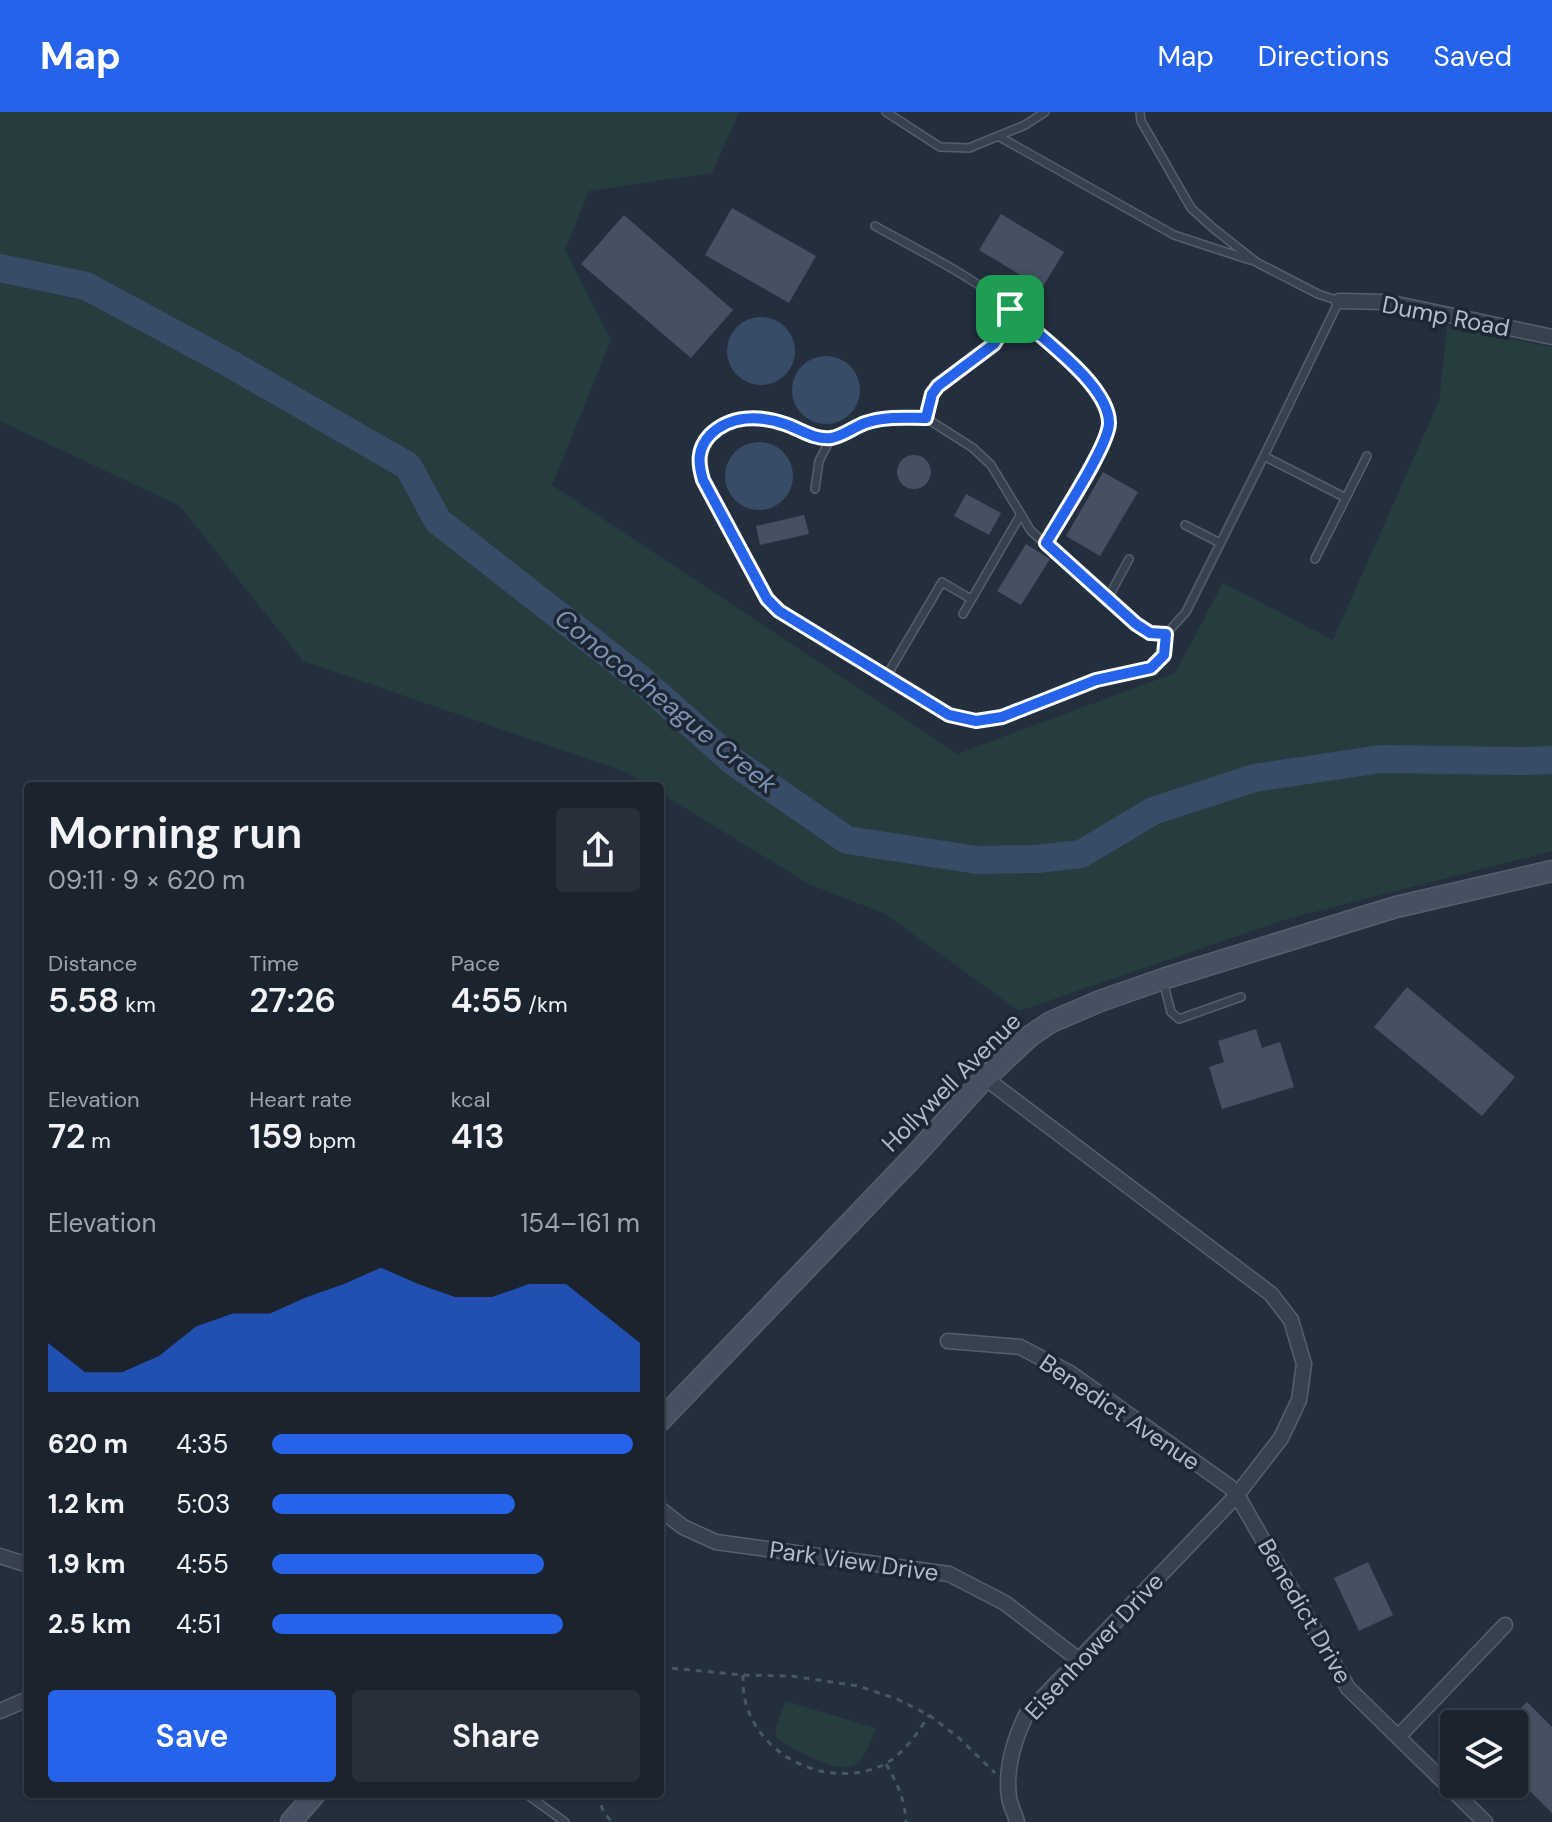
<!DOCTYPE html>
<meta charset="utf-8">
<style>
body{margin:0;font-family:"DM Sans",sans-serif;background:#282f3a;color:#f1f3f6;height:100vh;display:flex;flex-direction:column;font-size:30px;white-space:nowrap}
*{box-sizing:border-box;margin:0}
p{font-size:26px;color:#a0a4aa}
.icon{flex:none;width:44px;height:44px;fill:none;stroke:currentColor;stroke-width:2;stroke-linecap:round;stroke-linejoin:round}
.map{position:relative;flex:1;overflow:hidden}
.panel{position:absolute;left:24px;top:670px;width:640px;height:1016px;display:flex;flex-direction:column;background:#1b232e;border-radius:8px;box-shadow:0 2px 6px #0004,0 0 0 2px #39404a}
.panel>*{flex:none}
.controls{position:absolute;left:1440px;top:1598px;display:grid;gap:16px}
.controls a{display:grid;place-items:center;width:88px;height:88px;border-radius:8px;background:#1b232e;box-shadow:0 2px 6px #0004,0 0 0 2px #39404a;font-size:40px}
.pin{position:absolute;display:grid;place-items:center;width:68px;height:68px;color:#fff;margin:-34px;border-radius:16px;box-shadow:0 4px 12px #0006}
.round{display:grid;place-items:center;flex:none;width:84px;height:84px;border-radius:8px;background:#282f3a}
.headline{display:flex;align-items:center;justify-content:space-between;height:136px;padding:0 24px}
h1{font-size:44px;font-weight:600;line-height:60px}
.metrics{display:grid;grid-template-columns:repeat(3,1fr);gap:12px;height:136px;padding:8px 24px}
.metrics div{display:grid;align-content:center}
.metrics b{font-size:34px;font-weight:600}
.metrics small{font-size:22px;font-weight:400}
.metrics p{font-size:22px}
.chart{height:224px;padding:16px 24px}
.chart p{display:flex;justify-content:space-between}
.chart svg{width:100%;height:144px;margin-top:8px;fill:#2563eb;opacity:.7}
.primary-button{display:flex;gap:16px;margin-top:auto;padding:16px 24px}
.primary-button a{flex:1;height:92px;border-radius:8px;background:#2563eb;color:#fff;font-size:32px;font-weight:600;line-height:92px;text-align:center}
.primary-button a+a{background:#282f3a;color:#f1f3f6}
ul{padding:0 24px;list-style:none;font-size:26px}
li{display:grid;grid-template-columns:128px 96px 1fr;align-items:center;height:60px}
li i{height:20px;border-radius:10px;background:#2563eb}
header{display:flex;align-items:center;gap:48px;box-sizing:border-box;height:112px;padding:0 40px;background:#2563eb;color:#fff}
header strong{font-size:38px}
nav{display:flex;gap:44px;margin-inline-start:auto;font-size:28px}
.map>svg:first-child{display:block}
.green{fill:#263c3f}
.water{fill:#394c67}
.lines{fill:none;stroke-linecap:round;stroke-linejoin:round}
.river{stroke:#394c67;stroke-width:28}
.building{fill:#455162}
.lane-casing{stroke:#565f6c;stroke-width:10}
.street-casing{stroke:#565f6c;stroke-width:17}
.secondary-casing{stroke:#565f6c;stroke-width:23}
.path{stroke:#44595c;stroke-width:3;stroke-dasharray:6 6;stroke-linecap:butt}
.lane{stroke:#38414e;stroke-width:7}
.street{stroke:#38414e;stroke-width:14}
.secondary{stroke:#465061;stroke-width:20}
.route-casing{stroke:#fff;stroke-width:16}
.route{stroke:#2563eb;stroke-width:10}
.labels{text-anchor:middle;dominant-baseline:central;stroke-width:7;stroke-linejoin:round;paint-order:stroke}
.street-label{font-size:24px;fill:#b4bcc9;stroke:#1d2633}
.water-label{font-size:26px;font-style:italic;fill:#7c92b1;stroke:#1d2633}
</style>
<header>
<strong>Map</strong>
<nav><a>Map</a><a>Directions</a><a>Saved</a></nav>
</header>
<div class="map">
<svg width="1552" height="1710" viewBox="0 0 1552 1710">
<rect width="100%" height="100%" fill="#242f3e"/>
<path class="green" d="M 0,0 L 739,0 L 712,61 L 589,79 L 565,138 L 611,228 L 552,373 L 957,642 L 1175,561 L 1223,471 L 1333,528 L 1439,289 L 1447,213 L 1552,235 L 1552,739 L 1287,807 L 1019,899 L 885,802 L 809,772 L 660,681 L 660,674 L 649,674 L 626,660 L 303,549 L 180,394 L 0,309 Z
M 785,1589 L 876,1616 C 871,1627 866,1644 857,1651 C 836,1666 797,1636 778,1628 L 775,1619 Z"/>
<path class="water" d="M727 239a34 34 0 1 1 68 0a34 34 0 1 1-68 0Z
M792 278a34 34 0 1 1 68 0a34 34 0 1 1-68 0Z
M725 364a34 34 0 1 1 68 0a34 34 0 1 1-68 0Z"/>
<g class="lines">
<path class="river" d="M 0,156 L 86,174 L 229,251 L 408,354 L 438,409 L 639,566 L 734,650 L 847,728 L 977,748 L 1037,747 L 1081,742 L 1153,699 L 1254,666 L 1381,647 L 1521,649 L 1552,648"/>
</g>
<path class="building" d="M 732,96 L 816,144 L 789,191 L 705,143 Z
M 1001,102 L 1064,140 L 1042,176 L 979,138 Z
M 624,103 L 733,198 L 691,246 L 581,152 Z
M897 360a17 17 0 1 1 34 0a17 17 0 1 1-34 0Z
M 1103,360 L 1138,380 L 1100,444 L 1066,424 Z
M 966,382 L 1001,401 L 989,423 L 954,404 Z
M 804,403 L 809,422 L 760,433 L 756,414 Z
M 1026,432 L 1050,447 L 1021,493 L 997,479 Z
M 1407,875 L 1515,965 L 1482,1004 L 1374,915 Z
M 1256,917 L 1262,936 L 1280,930 L 1294,975 L 1222,997 L 1209,955 L 1224,950 L 1218,929 Z
M 1368,1450 L 1393,1503 L 1359,1519 L 1334,1466 Z
M 1527,1590 L 1552,1615 L 1552,1701 L 1514,1663 L 1514,1612 L 1505,1612 Z"/>
<g class="lines">
<g class="lane-casing">
<path id="lane" d="M 886,0 L 940,35 L 969,36 L 1025,13 L 1045,0
M 1140,0 L 1141,9 L 1191,96 L 1213,116 L 1256,150 L 1318,182 L 1339,189 L 1264,344 L 1186,500 L 1166,522 L 1150,521 L 1136,512 L 1031,419 L 991,353 L 973,336 L 926,306 L 889,305 L 865,311 L 831,326 L 812,324 L 784,312 L 764,306 L 746,306 L 723,312 L 709,325 L 700,338 L 699,354 L 703,368 L 767,487 L 779,499 L 949,603 L 976,609 L 1002,605 L 1096,568 L 1151,556 L 1164,543 L 1166,522
M 998,24 L 1174,123 L 1250,148
M 875,114 C 916,137 960,158 997,186 C 1010,196 1021,209 1034,219 C 1058,240 1111,276 1109,312 C 1109,334 1059,408 1046,431
M 926,306 L 932,282 L 938,274 L 994,232 L 1004,216 L 1010,197
M 1264,344 L 1346,386
M 815,377 L 819,349 L 831,326
M 1185,413 L 1220,431
M 1315,447 L 1367,344
M 1108,486 L 1129,447
M 963,502 L 1021,402
M 886,565 L 942,470 L 971,487
M 1163,869 L 1171,900 L 1179,907 L 1241,885
M 526,1682 L 565,1710"/>
</g>
<g class="street-casing">
<path id="street" d="M 1339,189 L 1387,190 L 1552,225
M 985,966 L 1271,1182 L 1291,1208 L 1304,1252 L 1299,1288 L 1281,1326 L 1237,1383 L 1026,1603 C 1014,1628 1005,1656 1009,1685 C 1010,1693 1015,1702 1017,1710
M 948,1229 L 1020,1235 L 1070,1261 L 1230,1375 L 1237,1383 L 1348,1576 L 1485,1710
M 660,1397 L 683,1415 L 716,1430 L 949,1462 L 1005,1491 L 1079,1548
M 0,1444 L 28,1453
M 0,1599 L 28,1587
M 1398,1625 L 1505,1513"/>
</g>
<g class="secondary-casing">
<path id="secondary" d="M 660,1309 L 917,1041 L 982,969 L 1030,924 L 1051,910 L 1100,889 L 1166,866 L 1396,795 L 1552,759
M 291,1710 L 315,1682"/>
</g>
<path class="path" d="M 660,1555 L 743,1563 L 791,1564 L 858,1574 L 897,1587 L 929,1603 L 959,1626 L 995,1661
M 743,1563 C 743,1571 743,1580 745,1588 C 759,1646 829,1678 883,1653 C 903,1643 918,1621 929,1603
M 886,1652 C 897,1671 905,1687 906,1710
M 597,1682 L 604,1701 L 612,1710"/>
<use href="#lane" class="lane"/>
<use href="#street" class="street"/>
<use href="#secondary" class="secondary"/>
</g>
<g class="lines">
<g class="route-casing">
<path id="route" d="M 1010,197 C 1037,223 1109,272 1109,311 C 1109,333 1059,408 1046,431 L 1136,512 L 1150,521 L 1166,522 L 1164,543 L 1151,556 L 1096,568 L 1002,605 L 976,609 L 949,603 L 779,499 L 767,487 L 703,368 C 698,351 697,337 710,323 C 730,303 759,303 785,312 C 800,317 814,328 831,326 C 843,324 854,315 865,311 C 885,304 905,306 926,306 L 932,282 L 938,274 L 994,232 L 1004,216 Z"/>
</g>
<use href="#route" class="route"/>
</g>
<g class="labels">
<g class="street-label">
<text transform="translate(1446 204) rotate(11)">Dump Road</text>
<text transform="translate(951 970) rotate(-45)">Hollywell Avenue</text>
<text transform="translate(1120 1300) rotate(34)">Benedict Avenue</text>
<text transform="translate(854 1449) rotate(8)">Park View Drive</text>
<text transform="translate(1305 1499) rotate(60)">Benedict Drive</text>
<text transform="translate(1094 1534) rotate(-47)">Eisenhower Drive</text>
</g>
<g class="water-label">
<text transform="translate(666 589) rotate(39)">Conococheague Creek</text>
</g>
</g>
</svg>
<div class="controls">
<a><svg class="icon" aria-label="layers" viewBox="0 0 24 24"><path d="M12 4l9 5-9 5-9-5zM3 14l9 5 9-5"/></svg></a>
</div>
<div class="pin" style="left:1010px;top:197px;background:#1e9e55"><svg class="icon" aria-label="arrive" viewBox="0 0 24 24"><path d="M6 21V4h12l-3 4 3 4H6"/></svg></div>
<section class="panel">
<div class="headline"><div><h1>Morning run</h1><p>09:11 · 9 × 620 m</p></div><a class="round"><svg class="icon" aria-label="share" viewBox="0 0 24 24"><path d="M12 15V3M7 8l5-5 5 5M5 13v7h14v-7"/></svg></a></div>
<div class="metrics">
<div><p>Distance</p><b>5.58<small> km</small></b></div>
<div><p>Time</p><b>27:26</b></div>
<div><p>Pace</p><b>4:55<small> /km</small></b></div>
</div>
<div class="metrics">
<div><p>Elevation</p><b>72<small> m</small></b></div>
<div><p>Heart rate</p><b>159<small> bpm</small></b></div>
<div><p>kcal</p><b>413</b></div>
</div>
<div class="chart"><p><span>Elevation</span>154–161 m</p>
<svg viewBox="0 0 160 44" preserveAspectRatio="none"><path d="M0 44V29L10 38L20 38L30 33L40 24L50 20L60 20L70 15L80 11L90 6L100 11L110 15L120 15L130 11L140 11L150 20L160 29V44z"/></svg>
</div>
<ul>
<li><b>620 m</b>4:35<i style="width:98%"></i></li>
<li><b>1.2 km</b>5:03<i style="width:66%"></i></li>
<li><b>1.9 km</b>4:55<i style="width:74%"></i></li>
<li><b>2.5 km</b>4:51<i style="width:79%"></i></li>
</ul>
<div class="primary-button"><a>Save</a><a>Share</a></div>
</section>
</div>
